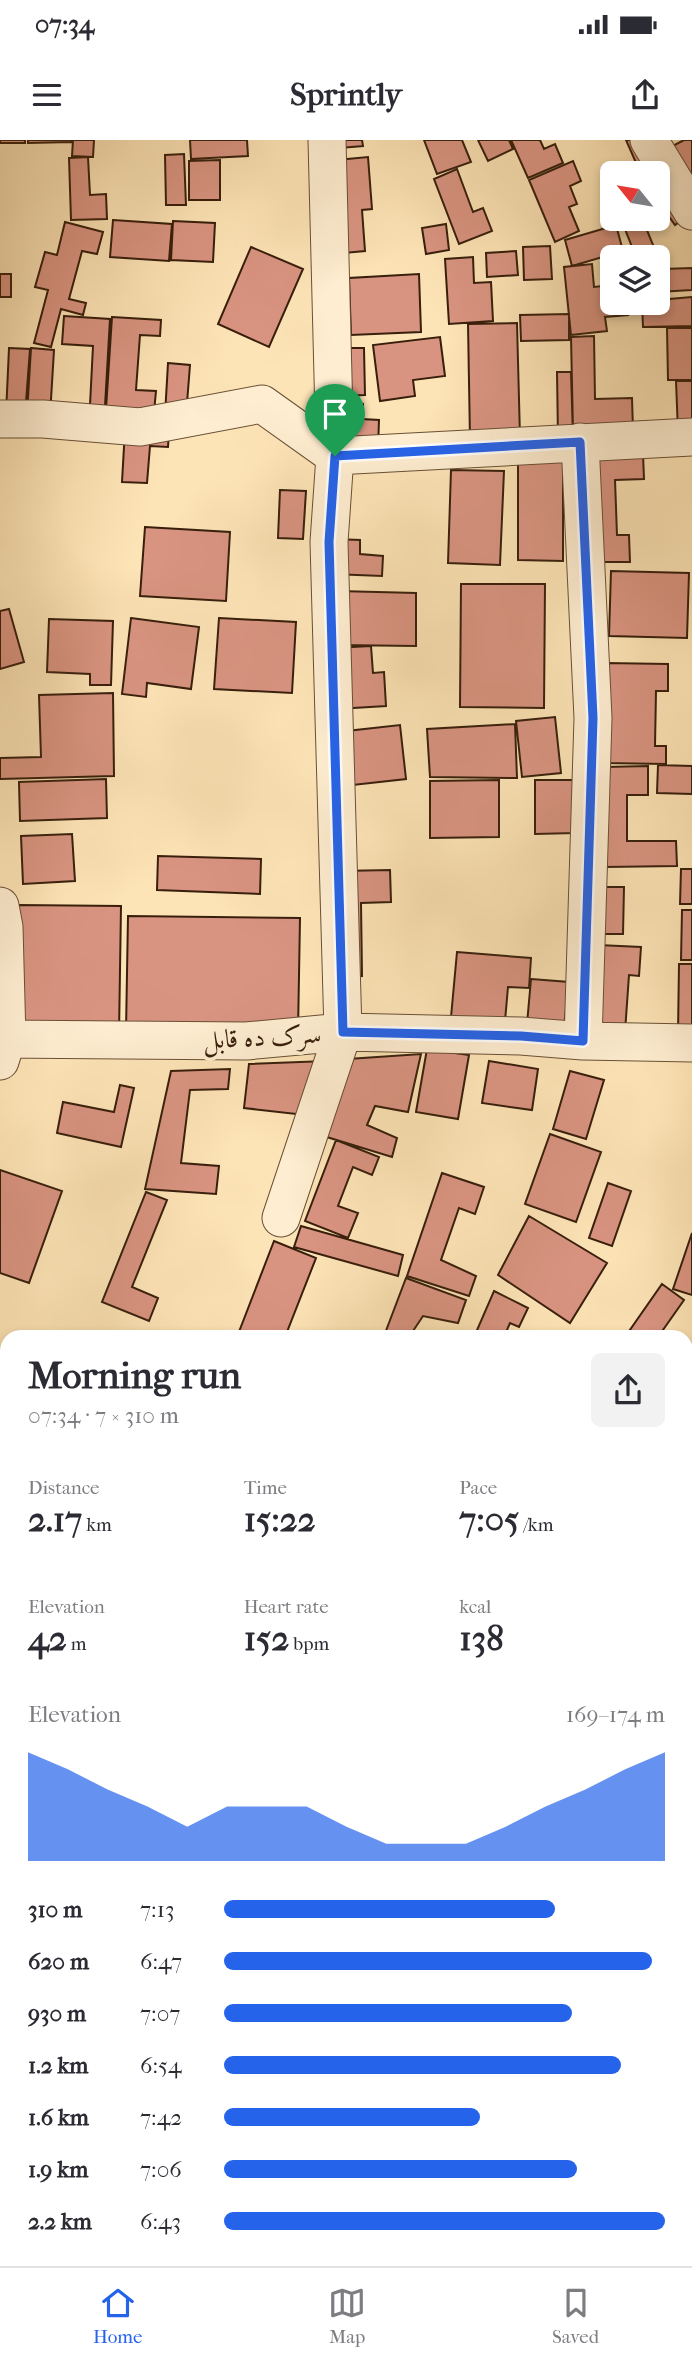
<!DOCTYPE html>
<meta charset="utf-8">
<style>
body{margin:0;font-family:"IM FELL French Canon",Amiri,serif;background:#f2f2f3;color:#2b2b33;height:100vh;display:flex;flex-direction:column;font-size:26px;white-space:nowrap}
*{box-sizing:border-box;margin:0}
p{font-size:23px;color:#7c7c81}
.icon{flex:none;width:38px;height:38px;fill:none;stroke:currentColor;stroke-width:2;stroke-linecap:round;stroke-linejoin:round}
.map{position:relative;flex:1;overflow:hidden}
.details{position:absolute;left:0px;top:1190px;width:693px;height:936px;display:flex;flex-direction:column;background:#fff;border-radius:21px 21px 0 0;box-shadow:0 4px 10px #0003}
.details>*{flex:none}
.needle{width:46px;rotate:300deg}
.fabs{position:absolute;left:600px;top:21px;display:grid;gap:14px}
.fabs a{display:grid;place-items:center;width:70px;height:70px;border-radius:10px;background:#fff;box-shadow:0 4px 10px #0003;font-size:35px}
.pin{position:absolute;display:grid;place-items:center;width:60px;height:60px;color:#fff;margin:-72px -30px;border-radius:50% 50% 50% 0;rotate:-45deg;box-shadow:0 0 7px #0007}
.pin .icon{rotate:45deg}
.round{display:grid;place-items:center;flex:none;width:74px;height:74px;border-radius:10px;background:#f2f2f3}
.head{display:flex;align-items:center;justify-content:space-between;height:119px;padding:0 28px}
h1{font-size:38px;font-weight:700;line-height:52px}
.metrics{display:grid;grid-template-columns:repeat(3,1fr);gap:10px;height:119px;padding:7px 28px}
.metrics div{display:grid;align-content:center}
.metrics b{font-size:35px;font-weight:700}
.metrics small{font-size:19px;font-weight:400}
.metrics p{font-size:19px}
.chart{height:196px;padding:14px 28px}
.chart p{display:flex;justify-content:space-between}
.chart svg{width:100%;height:126px;margin-top:7px;fill:#2563eb;opacity:.7}
ul{padding:0 28px;list-style:none;font-size:23px}
li{display:grid;grid-template-columns:112px 84px 1fr;align-items:center;height:52px}
li i{height:18px;border-radius:9px;background:#2563eb}
.status{display:flex;justify-content:space-between;align-items:center;height:49px;padding:0 35px;background:#fff;direction:ltr}
.status svg{height:19px;fill:currentColor}
header{display:flex;justify-content:space-between;align-items:center;height:91px;padding:0 28px;background:#fff;font-size:32px;font-weight:700}
.tabs{display:flex;justify-content:space-around;align-items:center;height:98px;border-top:2px solid #e1e1e2;background:#fff;font-size:19px;color:#7c7c81}
.tabs a{display:grid;justify-items:center;gap:4px}
.tabs .active{color:#2563eb}
.map>svg:first-child{display:block}
.building{fill:#d99481;stroke:#381f0c;stroke-width:2}
.lines{fill:none;stroke-linecap:round;stroke-linejoin:round}
.minor-casing{stroke:#695036;stroke-width:39}
.minor{stroke:#feedd0;stroke-width:37}
.route-casing{stroke:#fff;stroke-width:14}
.route{stroke:#2563eb;stroke-width:9}
.labels{text-anchor:middle;dominant-baseline:central;stroke-width:7;stroke-linejoin:round;paint-order:stroke}
.street-label{font-size:26px;fill:#381f0c;stroke:#feedd0}
</style>
<div class="status"><b>07:34</b><svg viewBox="0 0 49 12"><path d="M0 12V9h3v3zM5 12V6h3v6zM10 12V3h3v9zM15 12V0h3v12zM26 1h20v11H26zM47 4h2v5h-2z"/></svg></div>
<header><svg class="icon" aria-label="menu" viewBox="0 0 24 24"><path d="M4 6h16M4 12h16M4 18h16"/></svg>Sprintly<svg class="icon" aria-label="share" viewBox="0 0 24 24"><path d="M12 15V3M7 8l5-5 5 5M5 13v7h14v-7"/></svg></header>
<div class="map">
<svg width="692" height="2126" viewBox="0 0 692 2126">
<rect width="100%" height="100%" fill="#fde4b6"/>
<filter id="stains"><feTurbulence type="fractalNoise" baseFrequency=".00286" numOctaves="4"/><feColorMatrix values="0 0 0 0 .2 0 0 0 0 .09 0 0 0 0 .02 0 0 0 .5 -.17"/></filter>
<radialGradient id="worn" r=".72"><stop offset=".6" stop-color="#630" stop-opacity="0"/><stop offset="1" stop-color="#630" stop-opacity=".3"/></radialGradient>
<path class="building" d="M 0,0 L 25,0 L 25,3 L 0,3 Z
M 28,0 L 71,0 L 71,2 L 28,3 Z
M 73,0 L 94,0 L 93,17 L 72,16 Z
M 190,0 L 247,0 L 248,16 L 191,19 Z
M 339,0 L 362,0 L 363,6 L 340,8 Z
M 424,0 L 462,0 L 471,22 L 437,34 Z
M 478,0 L 509,0 L 513,9 L 488,21 Z
M 511,0 L 540,0 L 544,9 L 555,4 L 563,23 L 528,38 Z
M 626,0 L 644,0 L 655,25 L 640,32 Z
M 684,0 L 692,0 L 692,61 L 665,10 Z
M 184,14 L 186,65 L 166,65 L 165,15 Z
M 88,17 L 90,55 L 106,54 L 107,79 L 71,80 L 69,18 Z
M 368,17 L 372,69 L 362,70 L 365,111 L 344,113 L 337,20 Z
M 220,20 L 220,60 L 189,60 L 189,21 Z
M 573,21 L 581,41 L 570,46 L 577,64 L 569,67 L 579,91 L 555,102 L 529,40 Z
M 457,29 L 473,72 L 483,68 L 492,91 L 459,104 L 434,39 Z
M 658,48 L 691,73 L 675,85 L 658,61 Z
M 621,79 L 655,79 L 644,83 L 658,117 L 636,117 Z
M 113,80 L 172,84 L 169,121 L 110,117 Z
M 173,81 L 215,83 L 213,122 L 171,120 Z
M 65,82 L 103,92 L 97,114 L 82,111 L 69,159 L 86,163 L 83,175 L 61,169 L 51,207 L 34,203 L 48,150 L 35,147 L 45,112 L 57,115 Z
M 446,84 L 449,110 L 426,114 L 422,88 Z
M 616,85 L 623,111 L 572,126 L 565,100 Z
M 550,106 L 552,139 L 524,140 L 523,107 Z
M 251,107 L 303,129 L 269,207 L 218,184 Z
M 516,111 L 518,135 L 487,137 L 486,113 Z
M 473,117 L 474,143 L 491,142 L 493,181 L 449,184 L 445,119 Z
M 658,117 L 663,129 L 692,128 L 692,150 L 658,152 Z
M 592,124 L 594,147 L 612,145 L 612,163 L 626,163 L 628,175 L 605,177 L 607,191 L 571,195 L 564,127 Z
M 0,134 L 11,134 L 11,157 L 0,157 Z
M 419,134 L 421,192 L 351,195 L 349,138 Z
M 692,157 L 692,186 L 643,187 L 642,163 L 658,163 L 658,160 Z
M 569,174 L 569,200 L 521,201 L 520,175 Z
M 64,176 L 110,179 L 105,266 L 90,265 L 93,206 L 62,204 Z
M 112,177 L 161,180 L 160,196 L 140,195 L 136,250 L 156,251 L 154,272 L 106,269 Z
M 517,183 L 520,297 L 470,299 L 468,184 Z
M 667,188 L 692,188 L 692,240 L 668,240 Z
M 594,196 L 595,259 L 632,258 L 633,290 L 573,291 L 571,197 Z
M 440,197 L 445,236 L 413,240 L 415,256 L 380,261 L 373,205 Z
M 9,208 L 30,209 L 25,275 L 6,274 Z
M 31,208 L 54,210 L 50,276 L 27,274 Z
M 339,208 L 364,208 L 365,255 L 340,256 Z
M 168,223 L 190,225 L 186,276 L 165,275 Z
M 557,232 L 571,232 L 573,297 L 558,298 Z
M 676,241 L 692,241 L 692,291 L 678,292 Z
M 341,262 L 363,264 L 362,279 L 379,280 L 378,309 L 338,307 Z
M 125,289 L 169,292 L 168,307 L 150,306 L 147,343 L 122,342 Z
M 643,314 L 644,339 L 615,340 L 617,395 L 629,395 L 630,422 L 595,422 L 593,316 Z
M 563,317 L 563,421 L 518,420 L 518,318 Z
M 451,330 L 504,331 L 500,425 L 448,423 Z
M 280,350 L 306,351 L 303,399 L 278,398 Z
M 145,387 L 230,392 L 226,461 L 140,456 Z
M 334,399 L 360,400 L 360,414 L 383,416 L 382,436 L 332,434 Z
M 611,431 L 689,433 L 687,498 L 609,496 Z
M 461,444 L 545,444 L 544,568 L 460,567 Z
M 338,451 L 416,453 L 416,506 L 337,505 Z
M 9,469 L 24,522 L 0,529 L 0,471 Z
M 131,478 L 199,487 L 191,549 L 147,543 L 146,557 L 122,554 Z
M 219,478 L 296,482 L 292,553 L 214,549 Z
M 49,479 L 113,481 L 111,545 L 90,545 L 90,534 L 47,532 Z
M 371,506 L 373,533 L 384,532 L 386,566 L 337,569 L 333,508 Z
M 605,523 L 668,524 L 668,551 L 656,551 L 655,606 L 666,606 L 666,624 L 602,623 Z
M 113,553 L 114,636 L 0,639 L 0,618 L 41,617 L 39,555 Z
M 555,577 L 561,633 L 522,637 L 516,581 Z
M 515,584 L 517,638 L 430,637 L 427,589 Z
M 400,585 L 406,639 L 344,646 L 338,592 Z
M 658,625 L 692,626 L 692,654 L 657,653 Z
M 648,626 L 648,655 L 627,655 L 627,701 L 676,701 L 677,726 L 605,727 L 604,627 Z
M 106,639 L 107,678 L 20,681 L 19,642 Z
M 499,640 L 499,697 L 430,698 L 430,641 Z
M 535,640 L 575,640 L 575,693 L 535,694 Z
M 72,694 L 75,741 L 23,744 L 21,696 Z
M 158,716 L 261,719 L 260,754 L 157,750 Z
M 681,729 L 692,729 L 692,764 L 680,764 Z
M 390,730 L 391,762 L 361,763 L 362,836 L 343,837 L 341,731 Z
M 600,747 L 624,747 L 623,794 L 599,794 Z
M 19,765 L 121,766 L 119,895 L 17,894 Z
M 682,770 L 692,770 L 692,820 L 681,820 Z
M 128,776 L 300,778 L 298,893 L 126,891 Z
M 598,805 L 641,807 L 639,836 L 629,835 L 625,892 L 593,890 Z
M 457,812 L 531,818 L 529,848 L 508,847 L 505,881 L 451,877 Z
M 679,824 L 692,824 L 692,894 L 678,894 Z
M 531,839 L 569,842 L 564,887 L 527,884 Z
M 427,909 L 469,915 L 458,979 L 416,972 Z
M 421,914 L 408,972 L 375,966 L 367,985 L 397,998 L 392,1017 L 317,994 L 348,919 Z
M 326,921 L 305,975 L 244,968 L 249,924 Z
M 489,921 L 538,929 L 532,970 L 482,963 Z
M 230,929 L 228,949 L 190,950 L 181,1023 L 219,1026 L 216,1054 L 145,1049 L 171,931 Z
M 570,931 L 604,940 L 586,999 L 553,989 Z
M 120,945 L 134,948 L 121,1007 L 57,993 L 63,962 L 114,972 Z
M 550,994 L 601,1012 L 576,1082 L 525,1064 Z
M 336,1000 L 379,1017 L 372,1035 L 353,1027 L 338,1066 L 358,1073 L 348,1098 L 305,1081 Z
M 0,1030 L 62,1051 L 29,1143 L 0,1133 Z
M 442,1033 L 484,1047 L 475,1074 L 459,1068 L 441,1120 L 476,1136 L 469,1156 L 407,1136 Z
M 608,1043 L 631,1051 L 612,1106 L 589,1098 Z
M 146,1052 L 167,1060 L 132,1147 L 158,1158 L 149,1181 L 102,1162 Z
M 529,1076 L 607,1123 L 570,1183 L 498,1135 Z
M 301,1086 L 403,1115 L 398,1136 L 294,1107 Z
M 692,1093 L 692,1155 L 673,1149 Z
M 274,1101 L 316,1118 L 285,1197 L 237,1197 Z
M 406,1138 L 466,1160 L 458,1183 L 423,1176 L 409,1197 L 384,1196 Z
M 662,1144 L 684,1160 L 658,1197 L 625,1197 Z
M 494,1151 L 528,1168 L 519,1187 L 510,1183 L 504,1197 L 474,1197 Z
M 0,1445 L 7,1448 L 7,1508 L 0,1505 Z
M 0,1511 L 7,1514 L 7,1557 L 0,1572 Z
M 692,1642 L 692,1693 L 686,1687 L 686,1647 Z
M 692,1788 L 692,1814 L 686,1818 L 686,1793 Z
M 0,1812 L 7,1816 L 7,1841 L 0,1837 Z
M 686,1855 L 692,1862 L 692,1880 L 686,1886 Z
M 7,1886 L 7,1957 L 0,1954 L 0,1899 Z
M 686,1982 L 692,1984 L 686,2005 Z
M 0,2065 L 7,2071 L 7,2118 L 1,2126 Z
M 38,2119 L 55,2119 L 63,2126 L 33,2126 Z
M 208,2119 L 241,2119 L 253,2126 L 206,2126 Z
M 262,2119 L 295,2119 L 291,2126 L 264,2126 L 260,2124 Z
M 415,2119 L 487,2119 L 486,2126 L 414,2126 Z
M 573,2119 L 587,2119 L 606,2126 L 571,2126 Z
M 617,2119 L 641,2119 L 639,2126 Z"/>
<g class="lines">
<g class="minor-casing">
<path id="minor" d="M 649,0 L 692,71
M 0,279 L 43,279 L 140,287 L 262,264 L 335,316 L 692,297
M 580,302 L 593,578 L 583,901
M 0,766 L 4,787 L 7,899 L 0,921
M 0,899 L 246,901 L 343,892 L 521,896 L 583,901 L 692,903
M 281,1078 L 343,892 L 329,402 L 335,316 L 327,0
M 0,1286 L 7,1289
M 686,1621 L 692,1617
M 0,1724 L 7,1708
M 686,1962 L 692,1968
M 0,2022 L 7,2025
M 174,2119 L 186,2126
M 550,2126 L 553,2119"/>
</g>
<use href="#minor" class="minor"/>
</g>
<g class="lines">
<g class="route-casing">
<path id="route" d="M 580,302 L 593,578 L 583,901 L 521,896 L 343,892 L 329,402 L 335,316 Z"/>
</g>
<use href="#route" class="route"/>
</g>
<g class="labels">
<g class="street-label">
<text transform="translate(262 897) rotate(-3)">سرک ده قابل</text>
</g>
</g>
<rect width="100%" height="100%" filter="url(#stains)"/>
<rect width="100%" height="100%" fill="url(#worn)"/>
</svg>
<div class="fabs">
<a><svg class="needle" viewBox="-14 -14 28 28"><path d="M0-13l5 13h-10z" fill="#e53935"/><path d="M0 13l5-13h-10z" fill="#7c7c81"/></svg></a>
<a><svg class="icon" aria-label="layers" viewBox="0 0 24 24"><path d="M12 4l9 5-9 5-9-5zM3 14l9 5 9-5"/></svg></a>
</div>
<div class="pin" style="left:335px;top:316px;background:#1e9e55"><svg class="icon" aria-label="arrive" viewBox="0 0 24 24"><path d="M6 21V4h12l-3 4 3 4H6"/></svg></div>
<section class="details">
<div class="head"><div><h1>Morning run</h1><p>07:34 · 7 × 310 m</p></div><a class="round"><svg class="icon" aria-label="share" viewBox="0 0 24 24"><path d="M12 15V3M7 8l5-5 5 5M5 13v7h14v-7"/></svg></a></div>
<div class="metrics">
<div><p>Distance</p><b>2.17<small> km</small></b></div>
<div><p>Time</p><b>15:22</b></div>
<div><p>Pace</p><b>7:05<small> /km</small></b></div>
</div>
<div class="metrics">
<div><p>Elevation</p><b>42<small> m</small></b></div>
<div><p>Heart rate</p><b>152<small> bpm</small></b></div>
<div><p>kcal</p><b>138</b></div>
</div>
<div class="chart"><p><span>Elevation</span>169–174 m</p>
<svg viewBox="0 0 160 44" preserveAspectRatio="none"><path d="M0 44V6L10 12L20 19L30 25L40 32L50 25L60 25L70 25L80 32L90 38L100 38L110 38L120 32L130 25L140 19L150 12L160 6V44z"/></svg>
</div>
<ul>
<li><b>310 m</b>7:13<i style="width:75%"></i></li>
<li><b>620 m</b>6:47<i style="width:97%"></i></li>
<li><b>930 m</b>7:07<i style="width:79%"></i></li>
<li><b>1.2 km</b>6:54<i style="width:90%"></i></li>
<li><b>1.6 km</b>7:42<i style="width:58%"></i></li>
<li><b>1.9 km</b>7:06<i style="width:80%"></i></li>
<li><b>2.2 km</b>6:43<i style="width:100%"></i></li>
</ul>
</section>
</div>
<nav class="tabs">
<a class="active"><svg class="icon" aria-label="home" viewBox="0 0 24 24"><path d="M3 11l9-7 9 7M6 9v11h12V9"/></svg>Home</a>
<a><svg class="icon" aria-label="map" viewBox="0 0 24 24"><path d="M3 6l6-2 6 2 6-2v14l-6 2-6-2-6 2zM9 4v14M15 6v14"/></svg>Map</a>
<a><svg class="icon" aria-label="saved" viewBox="0 0 24 24"><path d="M7 4h10v16l-5-4-5 4z"/></svg>Saved</a>
</nav>
